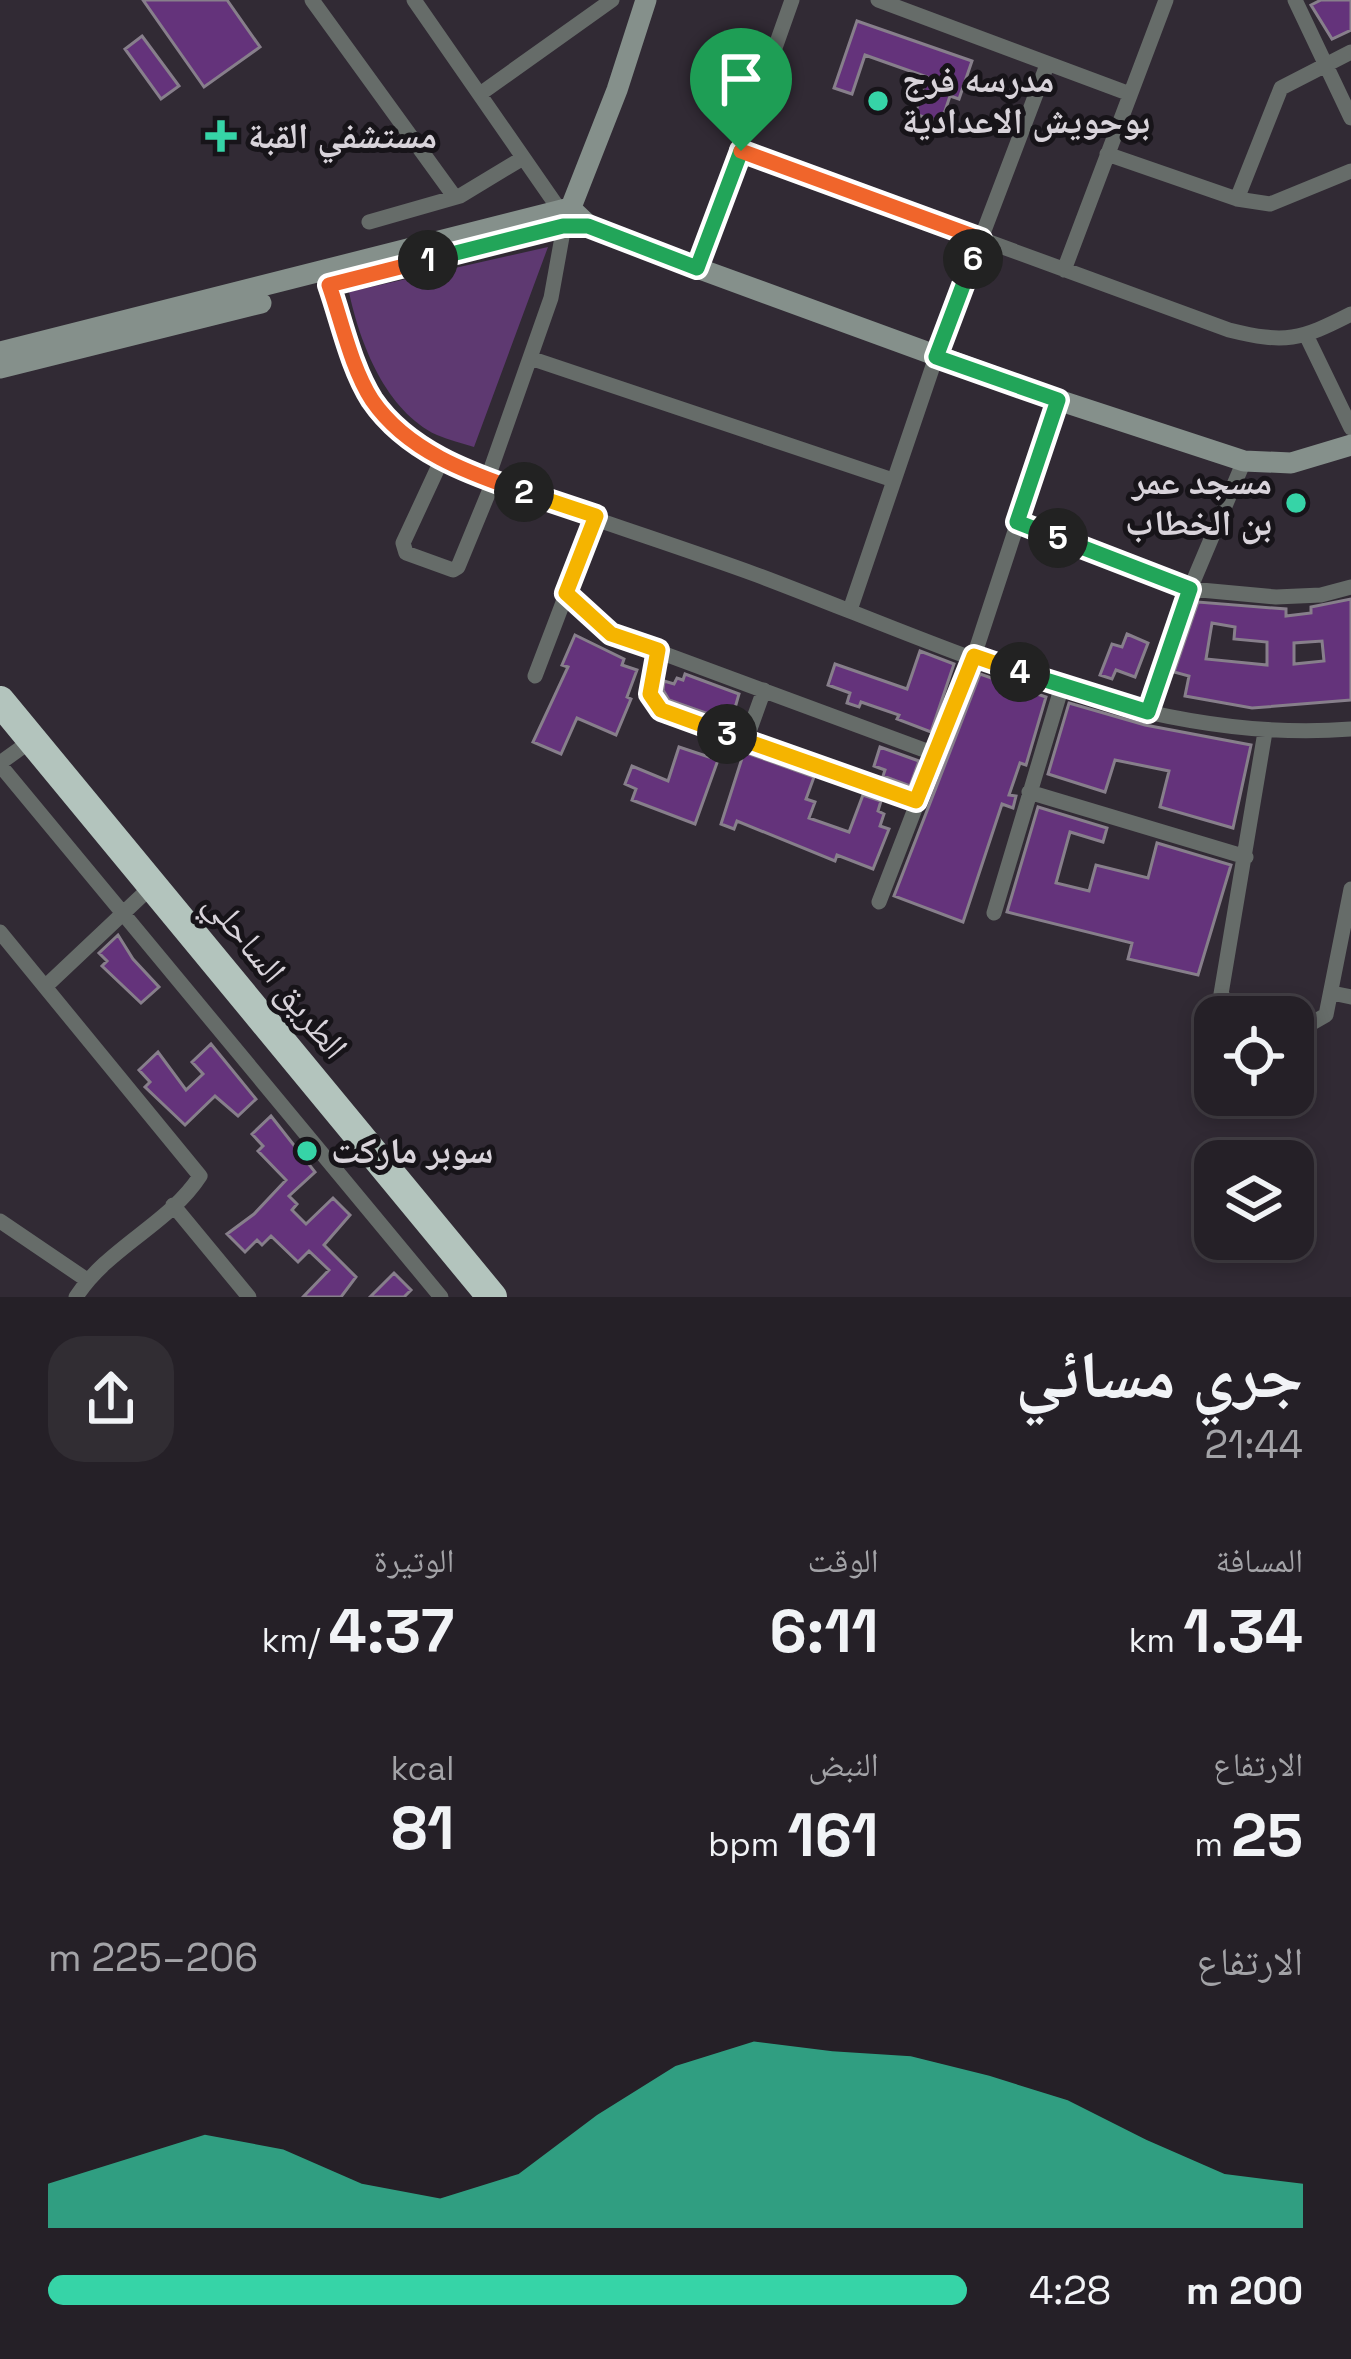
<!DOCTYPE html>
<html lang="ar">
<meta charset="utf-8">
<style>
body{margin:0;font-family:"Space Grotesk","Noto Naskh Arabic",sans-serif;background:#312d33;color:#f1f3f6;direction:rtl;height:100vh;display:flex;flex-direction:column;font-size:45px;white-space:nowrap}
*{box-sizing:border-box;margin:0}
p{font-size:39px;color:#a3a3a7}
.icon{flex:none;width:66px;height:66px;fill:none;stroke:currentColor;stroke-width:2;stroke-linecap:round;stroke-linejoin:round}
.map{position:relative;height:1297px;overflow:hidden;direction:ltr}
.details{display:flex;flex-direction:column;background:#252027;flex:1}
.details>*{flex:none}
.tools{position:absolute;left:1194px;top:996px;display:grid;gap:24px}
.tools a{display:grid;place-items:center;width:120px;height:120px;border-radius:24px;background:#252027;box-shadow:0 6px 18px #0003,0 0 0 3px #423e44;font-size:60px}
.pin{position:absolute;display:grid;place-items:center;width:102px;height:102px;color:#fff;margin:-123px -51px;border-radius:50% 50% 50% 0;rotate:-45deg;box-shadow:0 0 12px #0007}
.pin .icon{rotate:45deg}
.km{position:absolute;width:60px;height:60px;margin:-30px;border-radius:50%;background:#222;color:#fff;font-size:33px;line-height:60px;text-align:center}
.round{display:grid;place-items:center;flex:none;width:126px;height:126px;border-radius:36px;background:#312d33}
.overview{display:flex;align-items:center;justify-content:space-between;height:204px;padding:0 48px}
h1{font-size:66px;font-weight:700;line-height:90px}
.figures{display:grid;grid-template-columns:repeat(3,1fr);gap:18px;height:204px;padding:12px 48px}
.figures div{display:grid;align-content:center}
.figures b{font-size:60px;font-weight:700}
.figures small{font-size:33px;font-weight:400}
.figures p{font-size:33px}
.chart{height:336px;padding:24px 48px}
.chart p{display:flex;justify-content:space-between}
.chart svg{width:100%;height:216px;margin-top:12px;fill:#36d4a7;opacity:.7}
ul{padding:0 48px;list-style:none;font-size:39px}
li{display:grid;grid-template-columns:192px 144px 1fr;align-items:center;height:90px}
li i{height:30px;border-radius:15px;background:#36d4a7}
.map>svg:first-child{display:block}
.green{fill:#5e3971}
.building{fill:#64337b;stroke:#877f8b;stroke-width:3;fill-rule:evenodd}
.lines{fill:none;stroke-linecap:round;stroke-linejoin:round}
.street{stroke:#666c69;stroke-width:15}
.secondary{stroke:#85908b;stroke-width:21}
.highway{stroke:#b3c4bd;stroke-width:30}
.split-1-casing{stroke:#fff;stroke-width:24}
.split-2-casing{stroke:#fff;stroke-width:24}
.split-3-casing{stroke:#fff;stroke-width:24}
.split-4-casing{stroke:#fff;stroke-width:24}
.split-5-casing{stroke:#fff;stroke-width:24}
.split-6-casing{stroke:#fff;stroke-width:24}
.split-7-casing{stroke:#fff;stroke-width:24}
.split-1{stroke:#22a559;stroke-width:15}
.split-2{stroke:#f0652b;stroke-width:15}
.split-3{stroke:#f5b400;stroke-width:15}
.split-4{stroke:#f5b400;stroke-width:15}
.split-5{stroke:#22a559;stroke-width:15}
.split-6{stroke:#22a559;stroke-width:15}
.split-7{stroke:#f0652b;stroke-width:15}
.poi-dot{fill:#36d4a7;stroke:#171419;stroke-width:4.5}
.labels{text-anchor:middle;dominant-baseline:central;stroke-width:10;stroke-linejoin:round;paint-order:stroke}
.poi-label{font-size:36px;font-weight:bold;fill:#d8d3da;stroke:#171419;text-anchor:start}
.street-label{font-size:36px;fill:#d8d3da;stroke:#171419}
</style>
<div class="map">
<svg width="1351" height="1297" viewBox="0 0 1351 1297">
<rect width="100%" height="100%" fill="#312a34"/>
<path class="green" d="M 548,247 L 474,447 C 462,443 449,440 437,435 C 386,411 360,344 349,292 Z"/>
<path class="building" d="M 143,0 L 227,0 L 260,47 L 204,87 Z
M 1321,0 L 1351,0 L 1351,30 L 1332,39 L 1311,5 Z
M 857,21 L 972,61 L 959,99 L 950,96 L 941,123 L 915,114 L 927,77 L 865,55 L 852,94 L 834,88 Z
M 142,36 L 179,86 L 161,99 L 125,49 Z
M 1351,599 L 1351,700 L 1252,708 L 1185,696 L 1189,676 L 1174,672 L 1198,602 L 1286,609 L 1286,616 L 1311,613 L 1311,607 ZM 1212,623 L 1235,627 L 1234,639 L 1267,642 L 1267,665 L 1206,659 ZM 1322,641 L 1324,661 L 1294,664 L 1294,643 Z
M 1127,634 L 1148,643 L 1135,677 L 1116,670 L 1112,679 L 1100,675 L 1112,644 L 1122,647 Z
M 575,635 L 624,659 L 622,665 L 637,670 L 627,697 L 631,699 L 616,735 L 577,718 L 561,754 L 533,742 L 568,667 L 562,665 Z
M 920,651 L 954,664 L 931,732 L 897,719 L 899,715 L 861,702 L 859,707 L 847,703 L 850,693 L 828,685 L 835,664 L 907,689 Z
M 685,674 L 739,694 L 731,722 L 669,700 L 663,690 L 664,681 L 674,684 L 677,678 L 683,680 Z
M 980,674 L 1046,697 L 1026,765 L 1020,763 L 1009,795 L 1016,796 L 1013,808 L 1002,804 L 963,922 L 894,896 Z
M 1069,703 L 1145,725 L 1251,745 L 1233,828 L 1160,807 L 1169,771 L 1115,760 L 1105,792 L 1048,774 Z
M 679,747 L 718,760 L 695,824 L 632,800 L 636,789 L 625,784 L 632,766 L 668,781 Z
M 880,747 L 919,761 L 910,786 L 883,776 L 885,770 L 874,766 Z
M 744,752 L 814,777 L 806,799 L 815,802 L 809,818 L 849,832 L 863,795 L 881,801 L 878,811 L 884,814 L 880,826 L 889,829 L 873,869 L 837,855 L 835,861 L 737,821 L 734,829 L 721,824 Z
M 1038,807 L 1107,828 L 1103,842 L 1070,832 L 1056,883 L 1089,891 L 1096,865 L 1148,878 L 1157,843 L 1231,865 L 1198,975 L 1128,959 L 1132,943 L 1007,912 Z
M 118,935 L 133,959 L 159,987 L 141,1003 L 102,966 L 107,961 L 99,953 Z
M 211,1044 L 256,1099 L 238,1116 L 215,1096 L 185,1125 L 145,1087 L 150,1082 L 139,1070 L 158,1052 L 186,1090 L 203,1074 L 192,1062 Z
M 271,1116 L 315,1172 L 289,1196 L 297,1204 L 292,1210 L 306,1224 L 333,1198 L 350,1215 L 324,1245 L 356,1277 L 341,1297 L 303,1297 L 329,1270 L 309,1251 L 298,1262 L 271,1236 L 262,1245 L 257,1240 L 245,1252 L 227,1234 L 254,1214 L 286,1180 L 258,1151 L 263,1146 L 252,1134 Z
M 394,1273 L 411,1290 L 404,1297 L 370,1297 Z"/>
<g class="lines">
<path class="street" d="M 312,0 L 454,196
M 414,0 L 559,209
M 878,0 L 1130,94
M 1295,0 L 1351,118
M 480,94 L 612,0
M 741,151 L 1229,330 C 1286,344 1300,340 1351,314
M 1107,154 L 1237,199 L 1270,204 L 1351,171
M 1237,199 L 1281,88 L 1351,52
M 369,222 L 460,196 L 523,158
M 697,268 L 792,0
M 1064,270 L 1166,0
M 325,273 C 355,362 362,414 449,464 C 548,506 656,538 757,575 C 944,645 1148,746 1351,729
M 1307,337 L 1351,428
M 533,359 L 893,480
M 442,459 L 403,543 L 406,553 L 453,570 L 458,567 L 493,482
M 487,480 L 551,298 L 564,226
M 1017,522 L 1190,589 L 1276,597 L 1321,595 L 1351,587
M 566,593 L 611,634 L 935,754
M 850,610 L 936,357 L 1047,65
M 658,649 L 650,693 L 661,710 L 917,801
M 535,676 L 596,516
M 1148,713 L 1190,589 L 1244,461
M 1265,732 L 1221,994 L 1227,1002 L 1289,1017
M 746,740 L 764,690
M 0,763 L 32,740
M 0,765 L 441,1297
M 1029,792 L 1246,857
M 879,902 L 974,656 L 1058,400
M 994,913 L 1062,686
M 0,932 L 200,1176 C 169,1224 107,1248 76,1297
M 46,986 L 152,886
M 1332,993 L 1351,997
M 1293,1018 L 1312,1023 L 1326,1015 L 1351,889
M 173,1205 L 249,1297
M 0,1221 L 87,1280"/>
<path class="secondary" d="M 566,220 L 617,90 L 646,0
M 431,259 L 564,226 L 588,225
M 0,352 L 570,208 L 588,225 L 697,268 L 1058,400 L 1244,461 L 1291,463 L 1351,445
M 0,368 L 261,303"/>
<path class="highway" d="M 0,701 L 492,1297"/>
</g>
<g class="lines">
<g class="split-1-casing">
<path id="split-1" d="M 428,260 L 563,226 L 588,226 L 697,268 L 741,151"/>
</g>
<g class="split-2-casing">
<path id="split-2" d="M 428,260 L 329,285 C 342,322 351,367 372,400 C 407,451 468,473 524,492"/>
</g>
<g class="split-3-casing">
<path id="split-3" d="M 524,492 L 596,516 L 566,593 L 611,634 L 658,650 L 650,694 L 661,710 L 727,734"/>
</g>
<g class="split-4-casing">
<path id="split-4" d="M 727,734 L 916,801 L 974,656 L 1020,672"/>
</g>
<g class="split-5-casing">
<path id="split-5" d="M 1020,672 L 1148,712 L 1190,589 L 1058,538"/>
</g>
<g class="split-6-casing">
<path id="split-6" d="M 973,259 L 936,357 L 1058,400 L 1017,522 L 1058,538"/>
</g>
<g class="split-7-casing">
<path id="split-7" d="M 741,151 L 981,239 L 973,259"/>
</g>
<use href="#split-1" class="split-1"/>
<use href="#split-2" class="split-2"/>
<use href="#split-3" class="split-3"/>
<use href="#split-4" class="split-4"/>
<use href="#split-5" class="split-5"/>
<use href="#split-6" class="split-6"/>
<use href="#split-7" class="split-7"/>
</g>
<g class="poi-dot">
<circle cx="878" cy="101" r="12"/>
<path d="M215 118h12v12h12v12h-12v12h-12v-12h-12v-12h12z"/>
<circle cx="1296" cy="503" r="12"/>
<circle cx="307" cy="1151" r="12"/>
</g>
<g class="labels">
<g class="poi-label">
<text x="902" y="80">مدرسه فرج<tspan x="902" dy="41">بوحويش الاعدادية</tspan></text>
<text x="248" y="136">مستشفي القبة</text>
<text x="1272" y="482" text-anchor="end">مسجد عمر<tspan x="1272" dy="41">بن الخطاب</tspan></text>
<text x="331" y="1151">سوبر ماركت</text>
</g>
<g class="street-label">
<text transform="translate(276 975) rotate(51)">الطريق الساحلي</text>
</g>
</g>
</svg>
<div class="tools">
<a><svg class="icon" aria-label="locate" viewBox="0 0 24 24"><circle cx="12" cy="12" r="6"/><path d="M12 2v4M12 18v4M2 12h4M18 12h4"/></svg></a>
<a><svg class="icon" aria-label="layers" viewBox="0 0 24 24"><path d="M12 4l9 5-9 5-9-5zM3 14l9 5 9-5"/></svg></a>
</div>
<div class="pin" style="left:741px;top:151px;background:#1e9e55"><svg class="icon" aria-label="arrive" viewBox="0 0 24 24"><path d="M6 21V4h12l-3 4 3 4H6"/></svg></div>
<b class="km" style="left:428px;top:260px">1</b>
<b class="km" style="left:524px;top:492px">2</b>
<b class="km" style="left:727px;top:734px">3</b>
<b class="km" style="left:1020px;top:672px">4</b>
<b class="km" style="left:1058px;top:538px">5</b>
<b class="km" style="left:973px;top:259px">6</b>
</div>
<section class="details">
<div class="overview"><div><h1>جري مسائي</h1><p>21:44</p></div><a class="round"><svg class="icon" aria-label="share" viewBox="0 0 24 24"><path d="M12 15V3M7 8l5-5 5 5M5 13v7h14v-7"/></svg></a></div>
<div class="figures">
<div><p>المسافة</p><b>1.34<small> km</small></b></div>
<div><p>الوقت</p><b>6:11</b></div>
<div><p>الوتيرة</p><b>4:37<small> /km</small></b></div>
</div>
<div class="figures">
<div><p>الارتفاع</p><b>25<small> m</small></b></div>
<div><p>النبض</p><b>161<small> bpm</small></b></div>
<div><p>kcal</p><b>81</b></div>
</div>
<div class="chart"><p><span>الارتفاع</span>206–225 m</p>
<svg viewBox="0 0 160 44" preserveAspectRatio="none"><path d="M0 44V35L10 30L20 25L30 28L40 35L50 38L60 33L70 21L80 11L90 6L100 8L110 9L120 13L130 18L140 26L150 33L160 35V44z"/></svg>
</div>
<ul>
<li><b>200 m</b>4:28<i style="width:100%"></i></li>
</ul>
</section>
